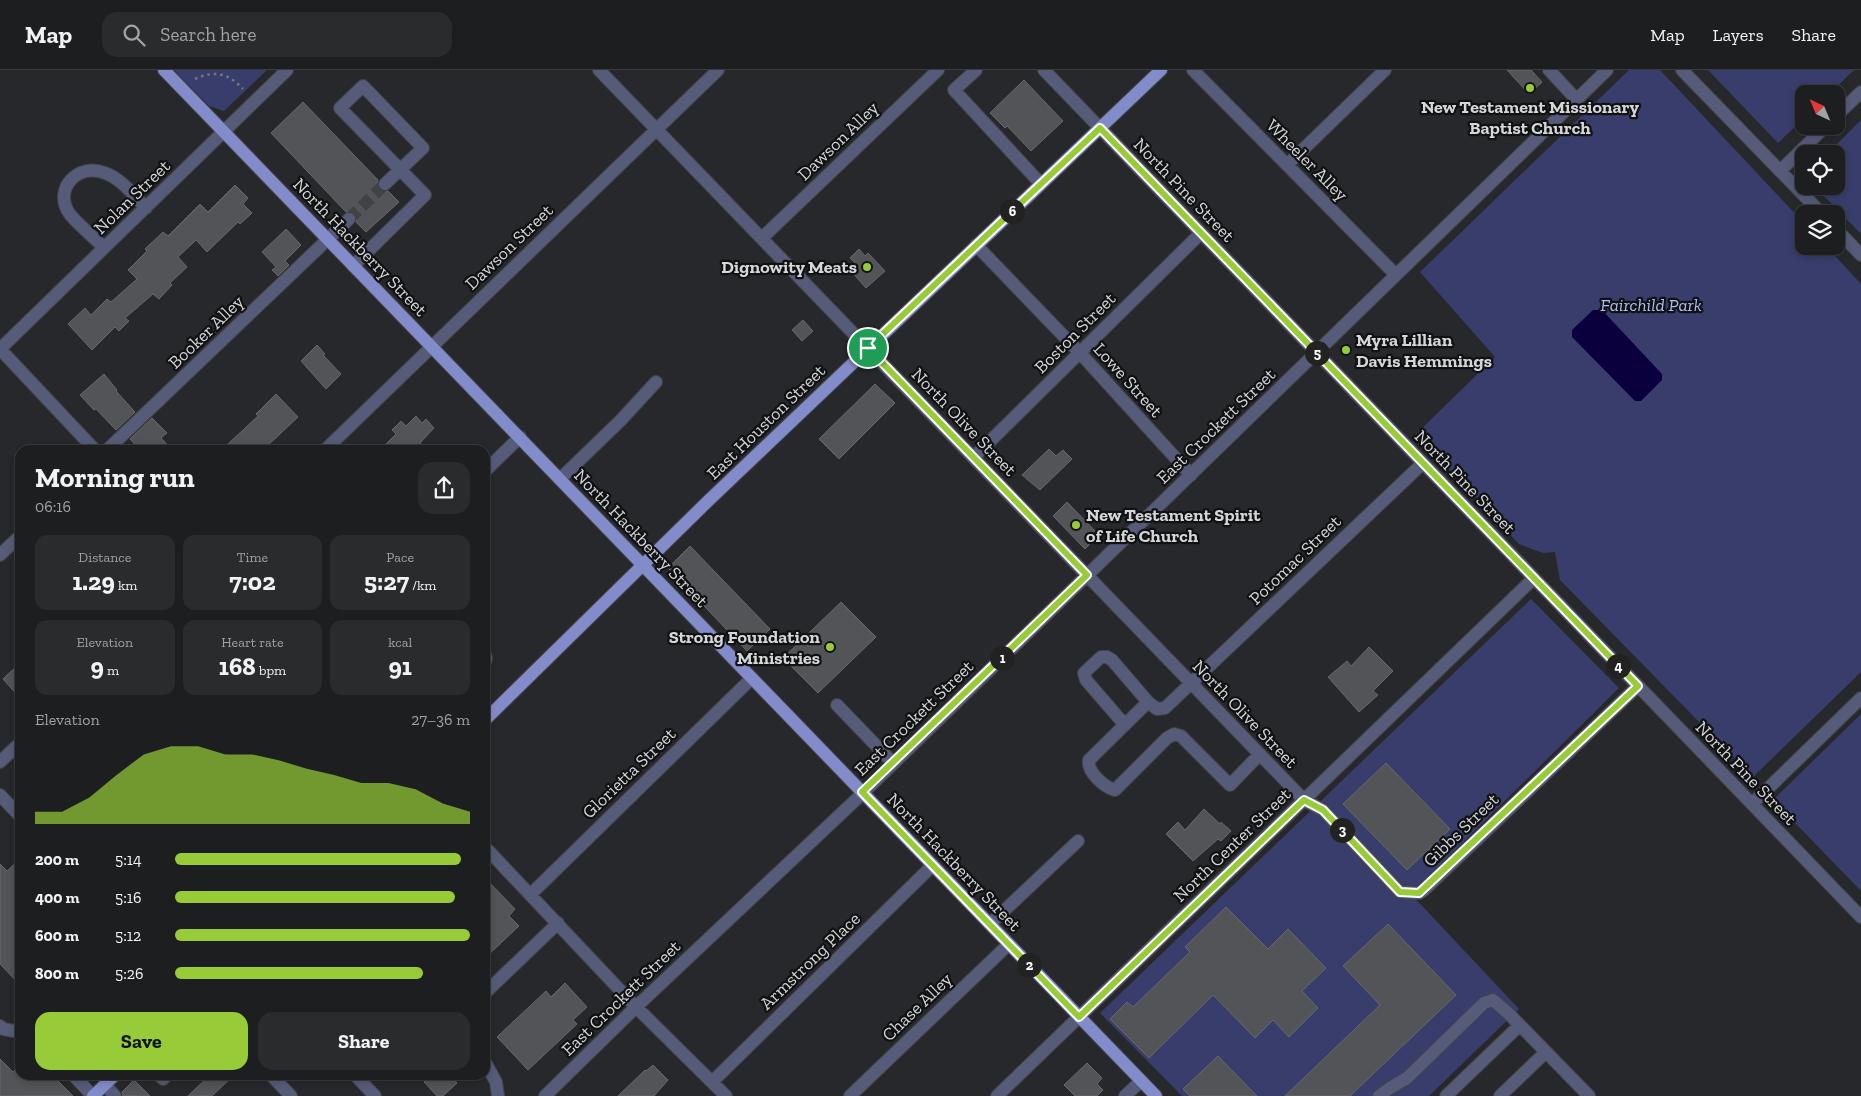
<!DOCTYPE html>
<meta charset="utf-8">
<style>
body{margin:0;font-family:"Zilla Slab",serif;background:#2a2b2d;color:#f1f3f6;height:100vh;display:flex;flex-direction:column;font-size:19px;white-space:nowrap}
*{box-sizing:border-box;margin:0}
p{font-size:16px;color:#a0a2a5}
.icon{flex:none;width:28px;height:28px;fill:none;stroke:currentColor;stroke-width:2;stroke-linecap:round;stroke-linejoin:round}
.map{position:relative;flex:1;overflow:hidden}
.side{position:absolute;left:15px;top:375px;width:475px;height:635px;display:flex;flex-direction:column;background:#1d1e20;border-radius:15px;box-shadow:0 2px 8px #0003,0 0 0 1px #3b3c3e}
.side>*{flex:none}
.needle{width:32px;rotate:316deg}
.fabs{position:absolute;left:1795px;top:15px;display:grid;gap:10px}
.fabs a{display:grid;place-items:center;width:50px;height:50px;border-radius:10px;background:#1d1e20;box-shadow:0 2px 8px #0003,0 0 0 1px #3b3c3e;font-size:25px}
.pin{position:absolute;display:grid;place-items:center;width:42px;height:42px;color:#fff;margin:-21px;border:2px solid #fff;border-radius:50%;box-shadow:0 1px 5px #0007}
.km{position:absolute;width:25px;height:25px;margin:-12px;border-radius:50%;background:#222;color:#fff;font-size:14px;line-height:25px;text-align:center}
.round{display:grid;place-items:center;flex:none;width:52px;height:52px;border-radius:15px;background:#2a2b2d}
.head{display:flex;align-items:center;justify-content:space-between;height:85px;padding:0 20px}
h1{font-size:28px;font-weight:700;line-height:38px}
.metrics{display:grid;grid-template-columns:repeat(3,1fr);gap:8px;height:85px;padding:5px 20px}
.metrics div{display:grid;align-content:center;border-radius:12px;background:#2a2b2d;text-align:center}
.metrics b{font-size:25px;font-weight:700}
.metrics small{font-size:14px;font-weight:400}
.metrics p{font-size:14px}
.chart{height:140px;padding:10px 20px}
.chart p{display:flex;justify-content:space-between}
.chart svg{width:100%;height:90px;margin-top:5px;fill:#97cc38;opacity:.7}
.action{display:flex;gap:10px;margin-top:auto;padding:10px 20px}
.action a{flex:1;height:58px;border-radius:15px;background:#97cc38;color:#111;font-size:20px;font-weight:700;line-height:58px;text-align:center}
.action a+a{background:#2a2b2d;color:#f1f3f6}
ul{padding:0 20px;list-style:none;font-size:16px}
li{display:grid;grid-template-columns:80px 60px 1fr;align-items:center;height:38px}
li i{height:12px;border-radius:6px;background:#97cc38}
header{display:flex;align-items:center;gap:30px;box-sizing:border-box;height:70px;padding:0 25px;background:#1d1e20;border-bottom:1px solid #3b3c3e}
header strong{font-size:24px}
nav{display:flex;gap:28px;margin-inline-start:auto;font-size:18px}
.search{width:350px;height:45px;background:#2a2b2d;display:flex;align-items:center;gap:12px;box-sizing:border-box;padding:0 18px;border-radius:15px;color:#a0a2a5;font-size:19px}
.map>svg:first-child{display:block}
.green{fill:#383d6b}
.water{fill:#0b003e}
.building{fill:#535458;stroke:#67686c}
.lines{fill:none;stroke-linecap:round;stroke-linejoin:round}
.minor-tunnel{stroke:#414245;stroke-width:12;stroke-dasharray:12 6;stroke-linecap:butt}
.minor-casing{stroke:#434447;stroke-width:14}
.major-casing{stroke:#434447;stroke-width:14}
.path{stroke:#79797c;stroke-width:2.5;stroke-dasharray:2.5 4;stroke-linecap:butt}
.minor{stroke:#565b79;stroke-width:12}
.major{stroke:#838cca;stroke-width:12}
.route-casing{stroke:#fff;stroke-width:10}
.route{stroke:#97cc38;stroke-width:6}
.poi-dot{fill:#97cc38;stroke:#101112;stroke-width:2}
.labels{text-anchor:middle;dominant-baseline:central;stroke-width:4.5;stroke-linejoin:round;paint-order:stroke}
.poi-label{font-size:18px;font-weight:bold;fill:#d6d6d9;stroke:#101112;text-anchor:end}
.street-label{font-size:18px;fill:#d6d6d9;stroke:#101112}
.park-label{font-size:18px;font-style:italic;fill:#b3bcf7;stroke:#101112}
</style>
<header>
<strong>Map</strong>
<div class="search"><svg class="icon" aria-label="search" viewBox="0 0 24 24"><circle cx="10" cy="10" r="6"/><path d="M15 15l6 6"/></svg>Search here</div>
<nav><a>Map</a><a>Layers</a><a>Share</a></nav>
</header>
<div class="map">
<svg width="1861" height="1026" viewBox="0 0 1861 1026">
<rect width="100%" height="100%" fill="#27282b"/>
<path class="green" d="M 174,0 L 267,0 L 224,41 L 209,36 Z
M 1629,0 L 1660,0 L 1804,153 L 1804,176 L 1826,176 L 1861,214 L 1861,602 L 1753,707 L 1560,510 L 1555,482 L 1543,483 L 1519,474 L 1416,364 L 1495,287 L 1420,202 Z
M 1708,0 L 1854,0 L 1829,24 L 1804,24 L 1804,48 L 1778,73 Z
M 1861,50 L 1861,164 L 1814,116 L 1836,116 L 1836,84 L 1827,84 Z
M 1531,529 L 1619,618 L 1411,824 L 1519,939 L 1429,1026 L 1182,1026 L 1100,943 Z
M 1861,644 L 1861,821 L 1773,730 Z"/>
<path class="water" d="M 1593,240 L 1602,240 L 1662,304 L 1662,310 L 1641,331 L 1635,331 L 1572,267 L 1572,260 Z"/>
<path class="building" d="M 1507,0 L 1531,0 L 1542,12 L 1529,24 Z
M 1024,10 L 1063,51 L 1031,81 L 1007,56 L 1005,58 L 990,43 Z
M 303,32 L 378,110 L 377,115 L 379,120 L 383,122 L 388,121 L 399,132 L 366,162 L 356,152 L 357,148 L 354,143 L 346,142 L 271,63 Z
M 235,115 L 248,128 L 243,134 L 252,143 L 240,154 L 238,152 L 207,182 L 196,170 L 178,187 L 187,197 L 170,213 L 172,215 L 159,229 L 153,224 L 125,248 L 129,251 L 119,261 L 115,257 L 92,280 L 68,254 L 85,238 L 91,245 L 107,229 L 111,232 L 137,209 L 128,200 L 147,181 L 145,179 L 163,162 L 168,166 L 200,134 L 208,142 Z
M 286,159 L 301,175 L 285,191 L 289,195 L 278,206 L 272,200 L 276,197 L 262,182 Z
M 859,179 L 865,186 L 868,183 L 885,201 L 866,218 L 850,200 L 856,194 L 850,188 Z
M 803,250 L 813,261 L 802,271 L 792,260 Z
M 317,275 L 325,284 L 323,285 L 341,304 L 326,319 L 301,291 Z
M 104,304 L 117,320 L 116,321 L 135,342 L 116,360 L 96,339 L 94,340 L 80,325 Z
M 875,314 L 895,333 L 839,389 L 819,369 Z
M 276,324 L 298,347 L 263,380 L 234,380 L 228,374 L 258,346 L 256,344 Z
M 416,346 L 422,353 L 426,349 L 434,358 L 420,373 L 426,380 L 380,380 L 396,364 L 392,360 L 401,351 L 406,356 Z
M 152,348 L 167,363 L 161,368 L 172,380 L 140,380 L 130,369 Z
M 1049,379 L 1056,386 L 1063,380 L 1072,389 L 1040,420 L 1022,405 Z
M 1067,432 L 1099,465 L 1085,479 L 1053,446 Z
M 690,476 L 770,559 L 747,581 L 668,498 Z
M 841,532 L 876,567 L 818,623 L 783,588 Z
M 1369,577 L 1393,601 L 1373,621 L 1378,625 L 1359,642 L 1328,607 L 1347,591 L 1351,596 Z
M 20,593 L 20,628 L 3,609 Z
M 1386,693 L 1450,759 L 1407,800 L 1343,734 Z
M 1204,739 L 1220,754 L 1221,752 L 1231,761 L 1221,771 L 1218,769 L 1193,791 L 1166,764 L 1178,752 L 1185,760 Z
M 20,789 L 20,915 L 0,894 L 0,794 L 7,801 Z
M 485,808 L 515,839 L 509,846 L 519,856 L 485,888 Z
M 1226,837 L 1268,879 L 1288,859 L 1326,898 L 1302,921 L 1318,938 L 1289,967 L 1273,950 L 1255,968 L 1213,925 L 1149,988 L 1110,949 L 1127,932 L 1133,937 L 1190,882 L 1185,877 Z
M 1388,854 L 1456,925 L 1350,1026 L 1285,1026 L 1380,935 L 1343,896 Z
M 565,913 L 587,937 L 573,950 L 577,954 L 528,1000 L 497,967 L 546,921 L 551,927 Z
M 1218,986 L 1257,1026 L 1190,1026 L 1183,1019 Z
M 0,989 L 13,1002 L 20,995 L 20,1005 L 52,1005 L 73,1026 L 0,1026 Z
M 1087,993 L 1102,1008 L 1097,1014 L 1103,1020 L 1097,1026 L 1075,1026 L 1064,1015 Z
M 653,995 L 668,1010 L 654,1026 L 618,1026 L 645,1000 L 646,1001 Z
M 210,1005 L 234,1005 L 212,1026 L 188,1026 Z
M 431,1005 L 450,1005 L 457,1013 L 443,1026 L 437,1026 L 424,1012 Z
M 134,1010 L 150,1026 L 123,1026 L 122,1022 Z"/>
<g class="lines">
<path class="minor-tunnel" d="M 349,149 L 385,114"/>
<g class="minor-casing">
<path id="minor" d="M 599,0 L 1304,730 L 1323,740 L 1400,822 L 1419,823 L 1424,820 L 1638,616
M 976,0 L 954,20 L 1041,114
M 1044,0 L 1861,847
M 1193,0 L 1396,205
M 1549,0 L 1576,29
M 1682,0 L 1822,144
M 1836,46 L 1861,22
M 1288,94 L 1385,0
M 1780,101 L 1826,56
M 1836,159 L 1861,185
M 762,168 L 938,0
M 976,175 L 1080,283 L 1191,405
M 104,178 C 95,168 76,153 69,143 C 53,119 78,92 105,103 C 122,109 133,125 146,138
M 353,196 L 425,125 L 340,38 L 363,16 L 423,78 L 385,114
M 0,279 L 287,0
M 0,279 L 95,380
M 107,380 L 349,149
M 325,380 L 718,0
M 974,387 L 1201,163
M 485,401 L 520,367
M 560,409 L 621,350 L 656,312
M 0,485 L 20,466
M 485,584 L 486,588 L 485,592
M 837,635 L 893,693
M 1124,654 L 1086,610 L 1084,603 L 1101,587 L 1107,587 L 1112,590 L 1148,632
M 1260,684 L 1230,715 L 1181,666 L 1174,664 L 1167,668 L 1115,720 C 1104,717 1087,702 1089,690 L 1148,632 L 1157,639 L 1165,638 L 1423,393
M 0,692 L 20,673
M 0,725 L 20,746
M 1752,734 L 1861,628
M 485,777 L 636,937 L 726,1026
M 531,824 L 752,608
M 990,854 L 1078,771
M 485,923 L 558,853
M 0,956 L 3,959 L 20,962
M 485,992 L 496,1012 L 498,1026
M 73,1005 L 93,1026
M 159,1005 L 163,1009 L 167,1005
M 271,1005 L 291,1026
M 355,1005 L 375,1026
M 712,1012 L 933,795
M 105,1015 L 115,1026
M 545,1026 L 636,937 L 863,723 L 1607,0
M 850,1026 L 1009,874
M 997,1026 L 1534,508
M 1125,1026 L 1141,1011
M 1379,1026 L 1390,1018 L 1407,1008 L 1484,933 L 1493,930 L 1510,945 L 1589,1026
M 1446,1026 L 1520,955
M 1500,1026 L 1546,982"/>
</g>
<g class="major-casing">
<path id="major" d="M 164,0 L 1156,1026
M 485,650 L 707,432 L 1161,0
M 93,1026 L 115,1005"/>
</g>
<path class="path" d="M 195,9 C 215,0 228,3 243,19"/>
<use href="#minor" class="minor"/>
<use href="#major" class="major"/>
</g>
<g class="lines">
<g class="route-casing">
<path id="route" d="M 1100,58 L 1638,616 L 1419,823 L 1400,822 L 1323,740 L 1304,730 L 1079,947 L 862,722 L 1087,505 L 868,278 Z"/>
</g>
<use href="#route" class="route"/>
</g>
<g class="poi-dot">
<circle cx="1530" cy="18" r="5"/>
<circle cx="867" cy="197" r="5"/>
<circle cx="1346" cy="280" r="5"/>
<circle cx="1076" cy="455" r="5"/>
<circle cx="830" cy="577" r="5"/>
</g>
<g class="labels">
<g class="poi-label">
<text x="1530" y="37" text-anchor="middle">New Testament Missionary<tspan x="1530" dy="21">Baptist Church</tspan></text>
<text x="857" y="197">Dignowity Meats</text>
<text x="1356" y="270" text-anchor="start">Myra Lillian<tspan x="1356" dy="21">Davis Hemmings</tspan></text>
<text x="1086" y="445" text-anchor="start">New Testament Spirit<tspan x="1086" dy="21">of Life Church</tspan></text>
<text x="820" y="567">Strong Foundation<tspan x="820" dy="21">Ministries</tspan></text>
</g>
<g class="street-label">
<text transform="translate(838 71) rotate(-44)">Dawson Alley</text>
<text transform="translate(1307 90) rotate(45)">Wheeler Alley</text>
<text transform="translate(1184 120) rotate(46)">North Pine Street</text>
<text transform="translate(132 127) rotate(-44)">Nolan Street</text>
<text transform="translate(360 177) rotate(46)">North Hackberry Street</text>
<text transform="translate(509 177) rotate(-44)">Dawson Street</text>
<text transform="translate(206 262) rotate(-44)">Booker Alley</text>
<text transform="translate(1075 263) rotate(-45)">Boston Street</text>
<text transform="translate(1128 310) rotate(48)">Lowe Street</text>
<text transform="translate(766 352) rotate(-44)">East Houston Street</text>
<text transform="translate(964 352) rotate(46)">North Olive Street</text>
<text transform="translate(1216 356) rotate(-44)">East Crockett Street</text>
<text transform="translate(1465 412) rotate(46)">North Pine Street</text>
<text transform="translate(641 468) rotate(46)">North Hackberry Street</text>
<text transform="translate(1295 490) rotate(-44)">Potomac Street</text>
<text transform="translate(1245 644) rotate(46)">North Olive Street</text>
<text transform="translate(914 648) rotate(-44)">East Crockett Street</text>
<text transform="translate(629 703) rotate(-44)">Glorietta Street</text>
<text transform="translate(1746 703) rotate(46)">North Pine Street</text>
<text transform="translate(1461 760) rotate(-44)">Gibbs Street</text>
<text transform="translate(1232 775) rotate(-44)">North Center Street</text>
<text transform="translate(954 792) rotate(46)">North Hackberry Street</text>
<text transform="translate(810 891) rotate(-44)">Armstrong Place</text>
<text transform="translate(621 928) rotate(-44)">East Crockett Street</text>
<text transform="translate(917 937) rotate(-44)">Chase Alley</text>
</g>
<g class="park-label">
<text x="1651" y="235">Fairchild Park</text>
</g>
</g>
</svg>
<div class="fabs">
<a><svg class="needle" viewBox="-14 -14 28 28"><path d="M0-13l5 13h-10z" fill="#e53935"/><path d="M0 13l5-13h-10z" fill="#a0a2a5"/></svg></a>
<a><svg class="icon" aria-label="locate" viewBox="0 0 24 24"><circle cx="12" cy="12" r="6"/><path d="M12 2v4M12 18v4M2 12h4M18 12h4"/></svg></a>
<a><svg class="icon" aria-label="layers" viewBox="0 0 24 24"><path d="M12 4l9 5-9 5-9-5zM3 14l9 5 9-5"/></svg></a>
</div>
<div class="pin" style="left:868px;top:278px;background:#1e9e55"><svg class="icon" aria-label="arrive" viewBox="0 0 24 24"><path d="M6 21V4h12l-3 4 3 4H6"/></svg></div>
<b class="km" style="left:1002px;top:588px">1</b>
<b class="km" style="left:1029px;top:895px">2</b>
<b class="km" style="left:1342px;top:760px">3</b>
<b class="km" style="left:1618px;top:596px">4</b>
<b class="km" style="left:1317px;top:283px">5</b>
<b class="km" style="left:1012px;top:141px">6</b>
<section class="side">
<div class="head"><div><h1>Morning run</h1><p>06:16</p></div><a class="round"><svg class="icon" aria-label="share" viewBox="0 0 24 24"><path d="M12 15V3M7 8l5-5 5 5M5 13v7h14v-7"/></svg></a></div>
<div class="metrics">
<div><p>Distance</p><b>1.29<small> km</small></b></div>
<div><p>Time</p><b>7:02</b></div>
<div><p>Pace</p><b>5:27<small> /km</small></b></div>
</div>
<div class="metrics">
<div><p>Elevation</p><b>9<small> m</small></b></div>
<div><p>Heart rate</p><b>168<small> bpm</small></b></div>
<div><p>kcal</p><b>91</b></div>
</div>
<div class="chart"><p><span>Elevation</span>27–36 m</p>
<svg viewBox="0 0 160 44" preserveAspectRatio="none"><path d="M0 44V38L10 38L20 31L30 20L40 10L50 6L60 6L70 10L80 10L90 13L100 17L110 20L120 24L130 24L140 27L150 34L160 38V44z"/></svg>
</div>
<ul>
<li><b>200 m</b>5:14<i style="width:97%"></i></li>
<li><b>400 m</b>5:16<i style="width:95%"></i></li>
<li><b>600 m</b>5:12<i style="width:100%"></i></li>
<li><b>800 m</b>5:26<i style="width:84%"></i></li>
</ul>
<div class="action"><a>Save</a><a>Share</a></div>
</section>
</div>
